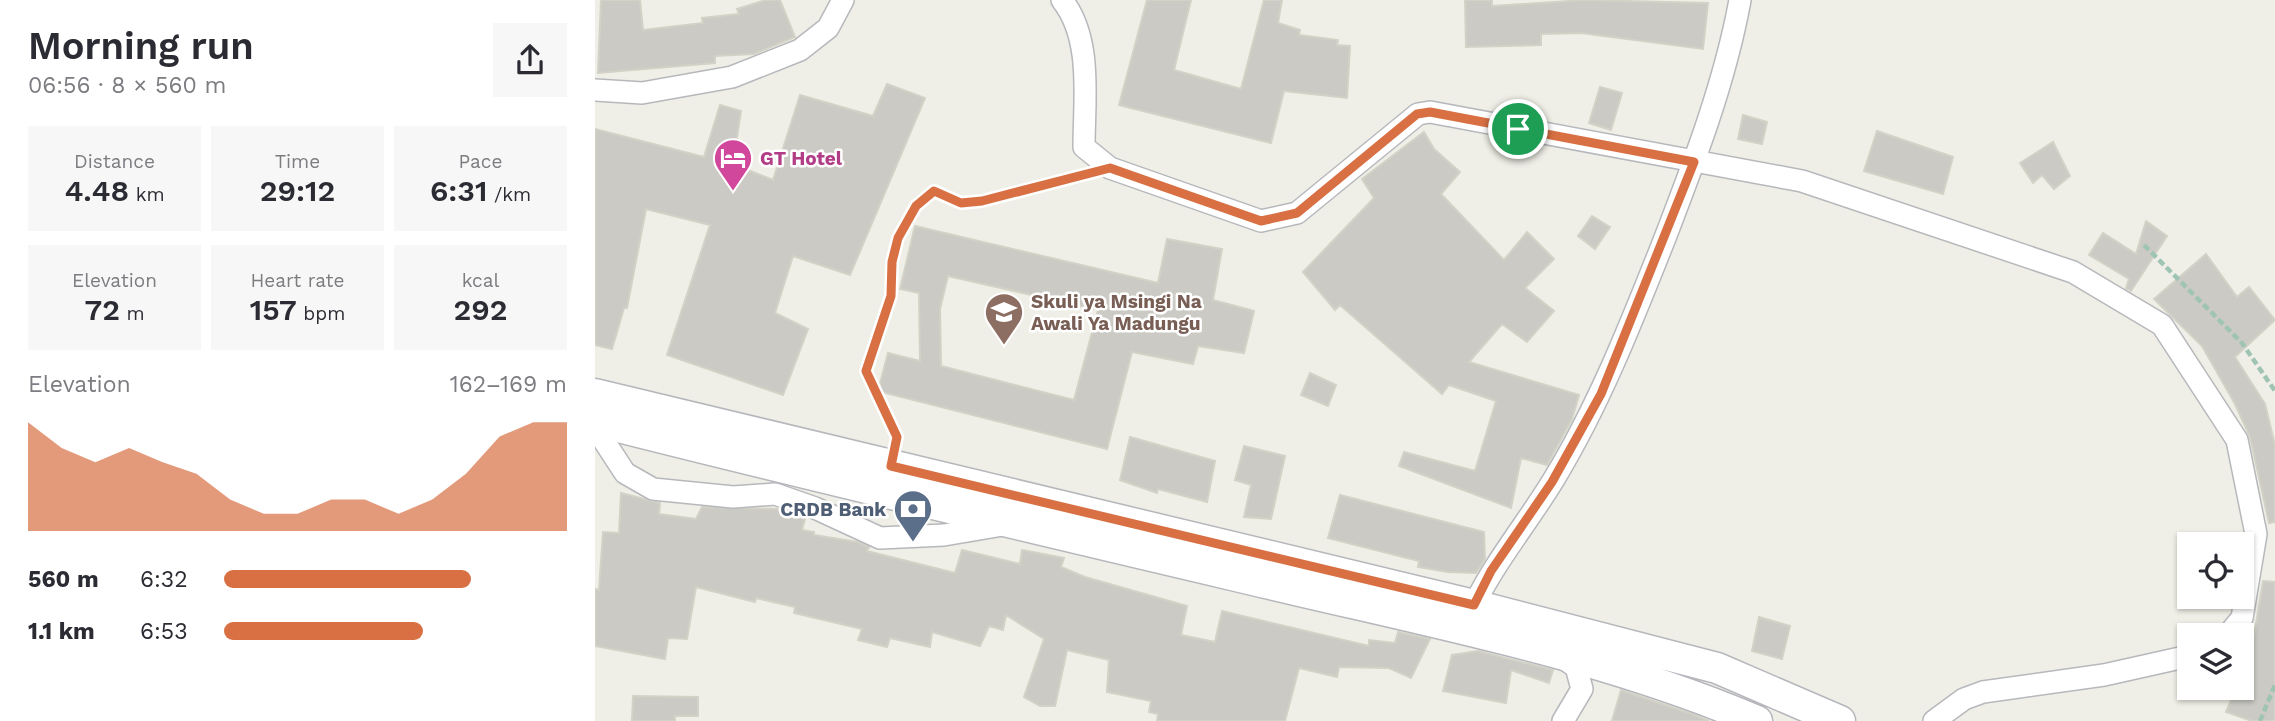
<!DOCTYPE html>
<meta charset="utf-8">
<style>
body{margin:0;font-family:"Work Sans",sans-serif;background:#f7f7f7;color:#2b2b33;height:100vh;display:flex;flex-direction:column;font-size:26px;white-space:nowrap}
*{box-sizing:border-box;margin:0}
p{font-size:23px;color:#7c7c81}
.icon{flex:none;width:38px;height:38px;fill:none;stroke:currentColor;stroke-width:2;stroke-linecap:round;stroke-linejoin:round}
.map{position:relative;flex:1;overflow:hidden}
.panel{display:flex;flex-direction:column;background:#fff;width:595px}
.panel>*{flex:none}
.controls{position:absolute;left:1582px;top:532px;display:grid;gap:14px}
.controls a{display:grid;place-items:center;width:77px;height:77px;border-radius:0px;background:#fff;box-shadow:0 2px 5px #0004;font-size:35px}
.pin{position:absolute;display:grid;place-items:center;width:60px;height:60px;color:#fff;margin:-30px;border:4px solid #fff;border-radius:50%;box-shadow:0 2px 7px #0007}
.round{display:grid;place-items:center;flex:none;width:74px;height:74px;border-radius:0px;background:#f7f7f7}
.head{display:flex;align-items:center;justify-content:space-between;height:119px;padding:0 28px}
h1{font-size:38px;font-weight:600;line-height:52px}
.metrics{display:grid;grid-template-columns:repeat(3,1fr);gap:10px;height:119px;padding:7px 28px}
.metrics div{display:grid;align-content:center;border-radius:0px;background:#f7f7f7;text-align:center}
.metrics b{font-size:30px;font-weight:600}
.metrics small{font-size:19px;font-weight:400}
.metrics p{font-size:19px}
.chart{height:196px;padding:14px 28px}
.chart p{display:flex;justify-content:space-between}
.chart svg{width:100%;height:126px;margin-top:7px;fill:#d87044;opacity:.7}
ul{padding:0 28px;list-style:none;font-size:23px}
li{display:grid;grid-template-columns:112px 84px 1fr;align-items:center;height:52px}
li i{height:18px;border-radius:9px;background:#d87044}
main{display:flex;flex:1;min-height:0}
.map>svg:first-child{display:block}
.building{fill:#cbcac4;stroke:#d3d2c6;stroke-width:2;fill-rule:evenodd}
.lines{fill:none;stroke-linecap:round;stroke-linejoin:round}
.street-casing{stroke:#b7b8bc;stroke-width:24}
.secondary-casing{stroke:#b6b7bd;stroke-width:33}
.path{stroke:#a0c4b3;stroke-width:4.5;stroke-dasharray:7 3.5;stroke-linecap:butt}
.street{stroke:#fff;stroke-width:21}
.secondary{stroke:#fff;stroke-width:30}
.route-casing{stroke:#fff;stroke-width:14}
.route{stroke:#d87044;stroke-width:9}
.labels{text-anchor:middle;dominant-baseline:central;stroke-width:5;stroke-linejoin:round;paint-order:stroke}
.hotel-label{font-size:19px;font-weight:bold;fill:#b23c85;stroke:#fff;text-anchor:start}
.education-label{font-size:19px;font-weight:bold;fill:#785e54;stroke:#fff;text-anchor:start}
.service-label{font-size:19px;font-weight:bold;fill:#4e5e75;stroke:#fff;text-anchor:end}
</style>
<main>
<section class="panel">
<div class="head"><div><h1>Morning run</h1><p>06:56 · 8 × 560 m</p></div><a class="round"><svg class="icon" aria-label="share" viewBox="0 0 24 24"><path d="M12 15V3M7 8l5-5 5 5M5 13v7h14v-7"/></svg></a></div>
<div class="metrics">
<div><p>Distance</p><b>4.48<small> km</small></b></div>
<div><p>Time</p><b>29:12</b></div>
<div><p>Pace</p><b>6:31<small> /km</small></b></div>
</div>
<div class="metrics">
<div><p>Elevation</p><b>72<small> m</small></b></div>
<div><p>Heart rate</p><b>157<small> bpm</small></b></div>
<div><p>kcal</p><b>292</b></div>
</div>
<div class="chart"><p><span>Elevation</span>162–169 m</p>
<svg viewBox="0 0 160 44" preserveAspectRatio="none"><path d="M0 44V6L10 15L20 20L30 15L40 20L50 24L60 33L70 38L80 38L90 33L100 33L110 38L120 33L130 24L140 11L150 6L160 6V44z"/></svg>
</div>
<ul>
<li><b>560 m</b>6:32<i style="width:72%"></i></li>
<li><b>1.1 km</b>6:53<i style="width:58%"></i></li>
</ul>
</section>
<div class="map">
<svg width="1680" height="721" viewBox="0 0 1680 721">
<rect width="100%" height="100%" fill="#efefe7"/>
<path class="building" d="M 6,0 L 45,0 L 48,30 L 108,23 L 107,18 L 144,14 L 142,9 L 171,0 L 185,0 L 200,37 L 159,54 L 120,56 L 120,63 L 3,73 Z
M 552,0 L 596,0 L 579,70 L 646,89 L 669,0 L 687,0 L 683,23 L 705,30 L 704,35 L 743,40 L 742,45 L 755,46 L 752,98 L 689,91 L 676,143 L 524,105 Z
M 870,0 L 897,0 L 897,6 L 990,0 L 1113,3 L 1108,49 L 986,33 L 946,34 L 946,45 L 871,47 Z
M 292,84 L 330,98 L 255,275 L 198,256 L 180,313 L 213,329 L 188,395 L 72,355 L 115,225 L 51,209 L 32,308 L 29,308 L 17,349 L 0,345 L 0,129 L 109,157 L 125,105 L 146,111 L 138,164 L 178,180 L 205,95 L 278,116 Z
M 1005,87 L 1027,93 L 1016,130 L 994,123 Z
M 1148,115 L 1172,122 L 1167,144 L 1143,139 Z
M 1282,131 L 1358,157 L 1348,194 L 1269,171 Z
M 829,132 L 839,149 L 865,172 L 846,194 L 909,260 L 932,232 L 959,259 L 930,288 L 959,311 L 932,342 L 907,324 L 874,362 L 984,395 L 977,419 L 952,465 L 926,458 L 916,508 L 804,466 L 809,452 L 880,471 L 901,401 L 854,385 L 847,394 L 745,305 L 740,310 L 708,272 L 779,198 L 767,179 Z
M 1458,142 L 1475,176 L 1459,189 L 1447,175 L 1438,183 L 1425,163 Z
M 997,216 L 1015,227 L 1000,249 L 983,236 Z
M 1551,221 L 1572,236 L 1536,291 L 1531,288 L 1534,279 L 1494,255 L 1508,233 L 1541,254 Z
M 320,226 L 563,283 L 572,239 L 627,249 L 618,300 L 659,311 L 649,353 L 603,346 L 598,364 L 537,352 L 512,449 L 283,391 L 293,353 L 325,361 L 324,293 L 305,289 ZM 353,276 L 503,310 L 479,400 L 346,366 L 345,309 Z
M 1611,254 L 1642,297 L 1654,287 L 1680,320 L 1640,357 L 1670,404 L 1680,445 L 1680,522 L 1674,523 L 1655,437 L 1640,404 L 1607,346 L 1559,299 Z
M 715,373 L 741,385 L 733,406 L 706,395 Z
M 535,437 L 620,461 L 612,502 L 563,489 L 562,493 L 525,480 Z
M 649,446 L 690,456 L 676,519 L 649,517 L 656,485 L 640,480 Z
M 26,493 L 65,503 L 64,514 L 101,519 L 107,507 L 183,509 L 210,519 L 207,530 L 219,532 L 219,535 L 263,542 L 274,547 L 272,551 L 360,573 L 367,550 L 425,564 L 427,550 L 469,558 L 466,567 L 490,577 L 592,606 L 586,635 L 620,642 L 627,611 L 774,646 L 774,640 L 800,643 L 803,632 L 835,639 L 816,678 L 794,668 L 744,667 L 742,677 L 704,668 L 690,721 L 562,721 L 563,714 L 554,712 L 556,701 L 512,692 L 514,660 L 472,650 L 460,706 L 445,706 L 429,697 L 449,639 L 411,615 L 408,630 L 394,626 L 385,646 L 337,632 L 335,647 L 295,638 L 292,647 L 263,640 L 267,629 L 199,613 L 200,607 L 161,598 L 160,602 L 101,587 L 92,639 L 73,638 L 70,659 L 0,646 L 0,589 L 4,590 L 8,532 L 24,533 Z
M 745,495 L 889,532 L 890,559 L 881,573 L 853,572 L 823,567 L 824,561 L 733,538 Z
M 1668,581 L 1680,582 L 1680,721 L 1657,721 L 1631,712 L 1641,688 L 1647,688 L 1647,674 L 1657,648 Z
M 1164,617 L 1195,626 L 1187,659 L 1157,651 Z
M 883,651 L 958,670 L 954,683 L 916,670 L 911,703 L 848,691 L 857,655 Z
M 1026,690 L 1097,714 L 1114,721 L 1017,721 Z
M 38,696 L 103,697 L 103,716 L 80,716 L 80,721 L 37,721 Z"/>
<g class="lines">
<g class="street-casing">
<path id="street" d="M 467,0 C 498,39 489,100 489,147 L 515,168 L 666,221 L 702,213 L 823,114 L 835,112 L 1207,181 L 1478,272 L 1567,325 L 1642,440 L 1661,534 L 1647,618 L 1633,635
M 0,90 L 47,93 L 137,77 L 205,50 L 233,28 L 248,0
M 0,427 L 30,473 L 58,489 L 138,497 L 180,494 L 220,508 L 285,538 L 349,535 L 408,525
M 879,605 C 901,560 933,522 959,479 C 1005,403 1037,321 1070,238 C 1100,160 1130,82 1145,0
M 965,656 L 981,667 L 987,689 L 968,721
M 1339,721 L 1369,699 L 1388,692 L 1509,675 L 1594,656"/>
</g>
<g class="secondary-casing">
<path id="secondary" d="M 0,394 L 879,605 L 1122,668 L 1245,721
M 0,421 C 224,478 450,531 675,584 C 839,623 1007,655 1162,721"/>
</g>
<path class="path" d="M 1549,245 L 1647,343 L 1680,391
M 302,438 L 271,371 L 296,296 L 297,262 L 303,238 L 321,206 L 339,191 L 366,203 L 387,201 L 487,176
M 1665,721 L 1680,685"/>
<use href="#street" class="street"/>
<use href="#secondary" class="secondary"/>
</g>
<g class="lines">
<g class="route-casing">
<path id="route" d="M 835,112 L 1099,162 L 1006,394 L 957,482 L 896,571 L 879,605 L 296,466 L 302,437 L 271,371 L 296,296 L 297,262 L 303,238 L 321,206 L 339,191 L 366,203 L 387,201 L 515,168 L 666,221 L 702,213 L 822,114 Z"/>
</g>
<use href="#route" class="route"/>
</g>
<defs>
<g id="hotel-pin" transform="scale(2.0125)"><path d="M0 17L-7.5 6A9.5 9.5 0 1 1 7.5 6Z" fill="#d1479c" stroke="#fff"/><path d="M-6-4.5h1.5V1H6V5H4.5V3h-9V5H-6ZM-4 0a1.8 1.8 0 1 1 3.6 0ZM.5 0V-2.5h3Q6-2.5 6 0Z" fill="#fff"/></g>
<g id="school-pin" transform="scale(2.0125)"><path d="M0 17L-7.5 6A9.5 9.5 0 1 1 7.5 6Z" fill="#8d6e63" stroke="#fff"/><path d="M0-5L7-2L0 1L-7-2ZM-4 1L0 2.5L4 1V4Q0 6-4 4Z" fill="#fff"/></g>
<g id="bank-pin" transform="scale(2.0125)"><path d="M0 17L-7.5 6A9.5 9.5 0 1 1 7.5 6Z" fill="#5c6f8a" stroke="#fff"/><path d="M-6-4H6V4H-6ZM0-2.3a2.3 2.3 0 1 0 0 4.6a2.3 2.3 0 1 0 0-4.6Z" fill="#fff"/></g>
</defs>
<g fill-rule="evenodd">
<use href="#hotel-pin" x="138" y="158"/>
<use href="#school-pin" x="409" y="312"/>
<use href="#bank-pin" x="318" y="509"/>
</g>
<g class="labels">
<g class="hotel-label">
<text x="165" y="158">GT Hotel</text>
</g>
<g class="education-label">
<text x="436" y="301">Skuli ya Msingi Na<tspan x="436" dy="22">Awali Ya Madungu</tspan></text>
</g>
<g class="service-label">
<text x="291" y="509">CRDB Bank</text>
</g>
</g>
</svg>
<div class="controls">
<a><svg class="icon" aria-label="locate" viewBox="0 0 24 24"><circle cx="12" cy="12" r="6"/><path d="M12 2v4M12 18v4M2 12h4M18 12h4"/></svg></a>
<a><svg class="icon" aria-label="layers" viewBox="0 0 24 24"><path d="M12 4l9 5-9 5-9-5zM3 14l9 5 9-5"/></svg></a>
</div>
<div class="pin" style="left:923px;top:129px;background:#1e9e55"><svg class="icon" aria-label="arrive" viewBox="0 0 24 24"><path d="M6 21V4h12l-3 4 3 4H6"/></svg></div>
</div>
</main>
